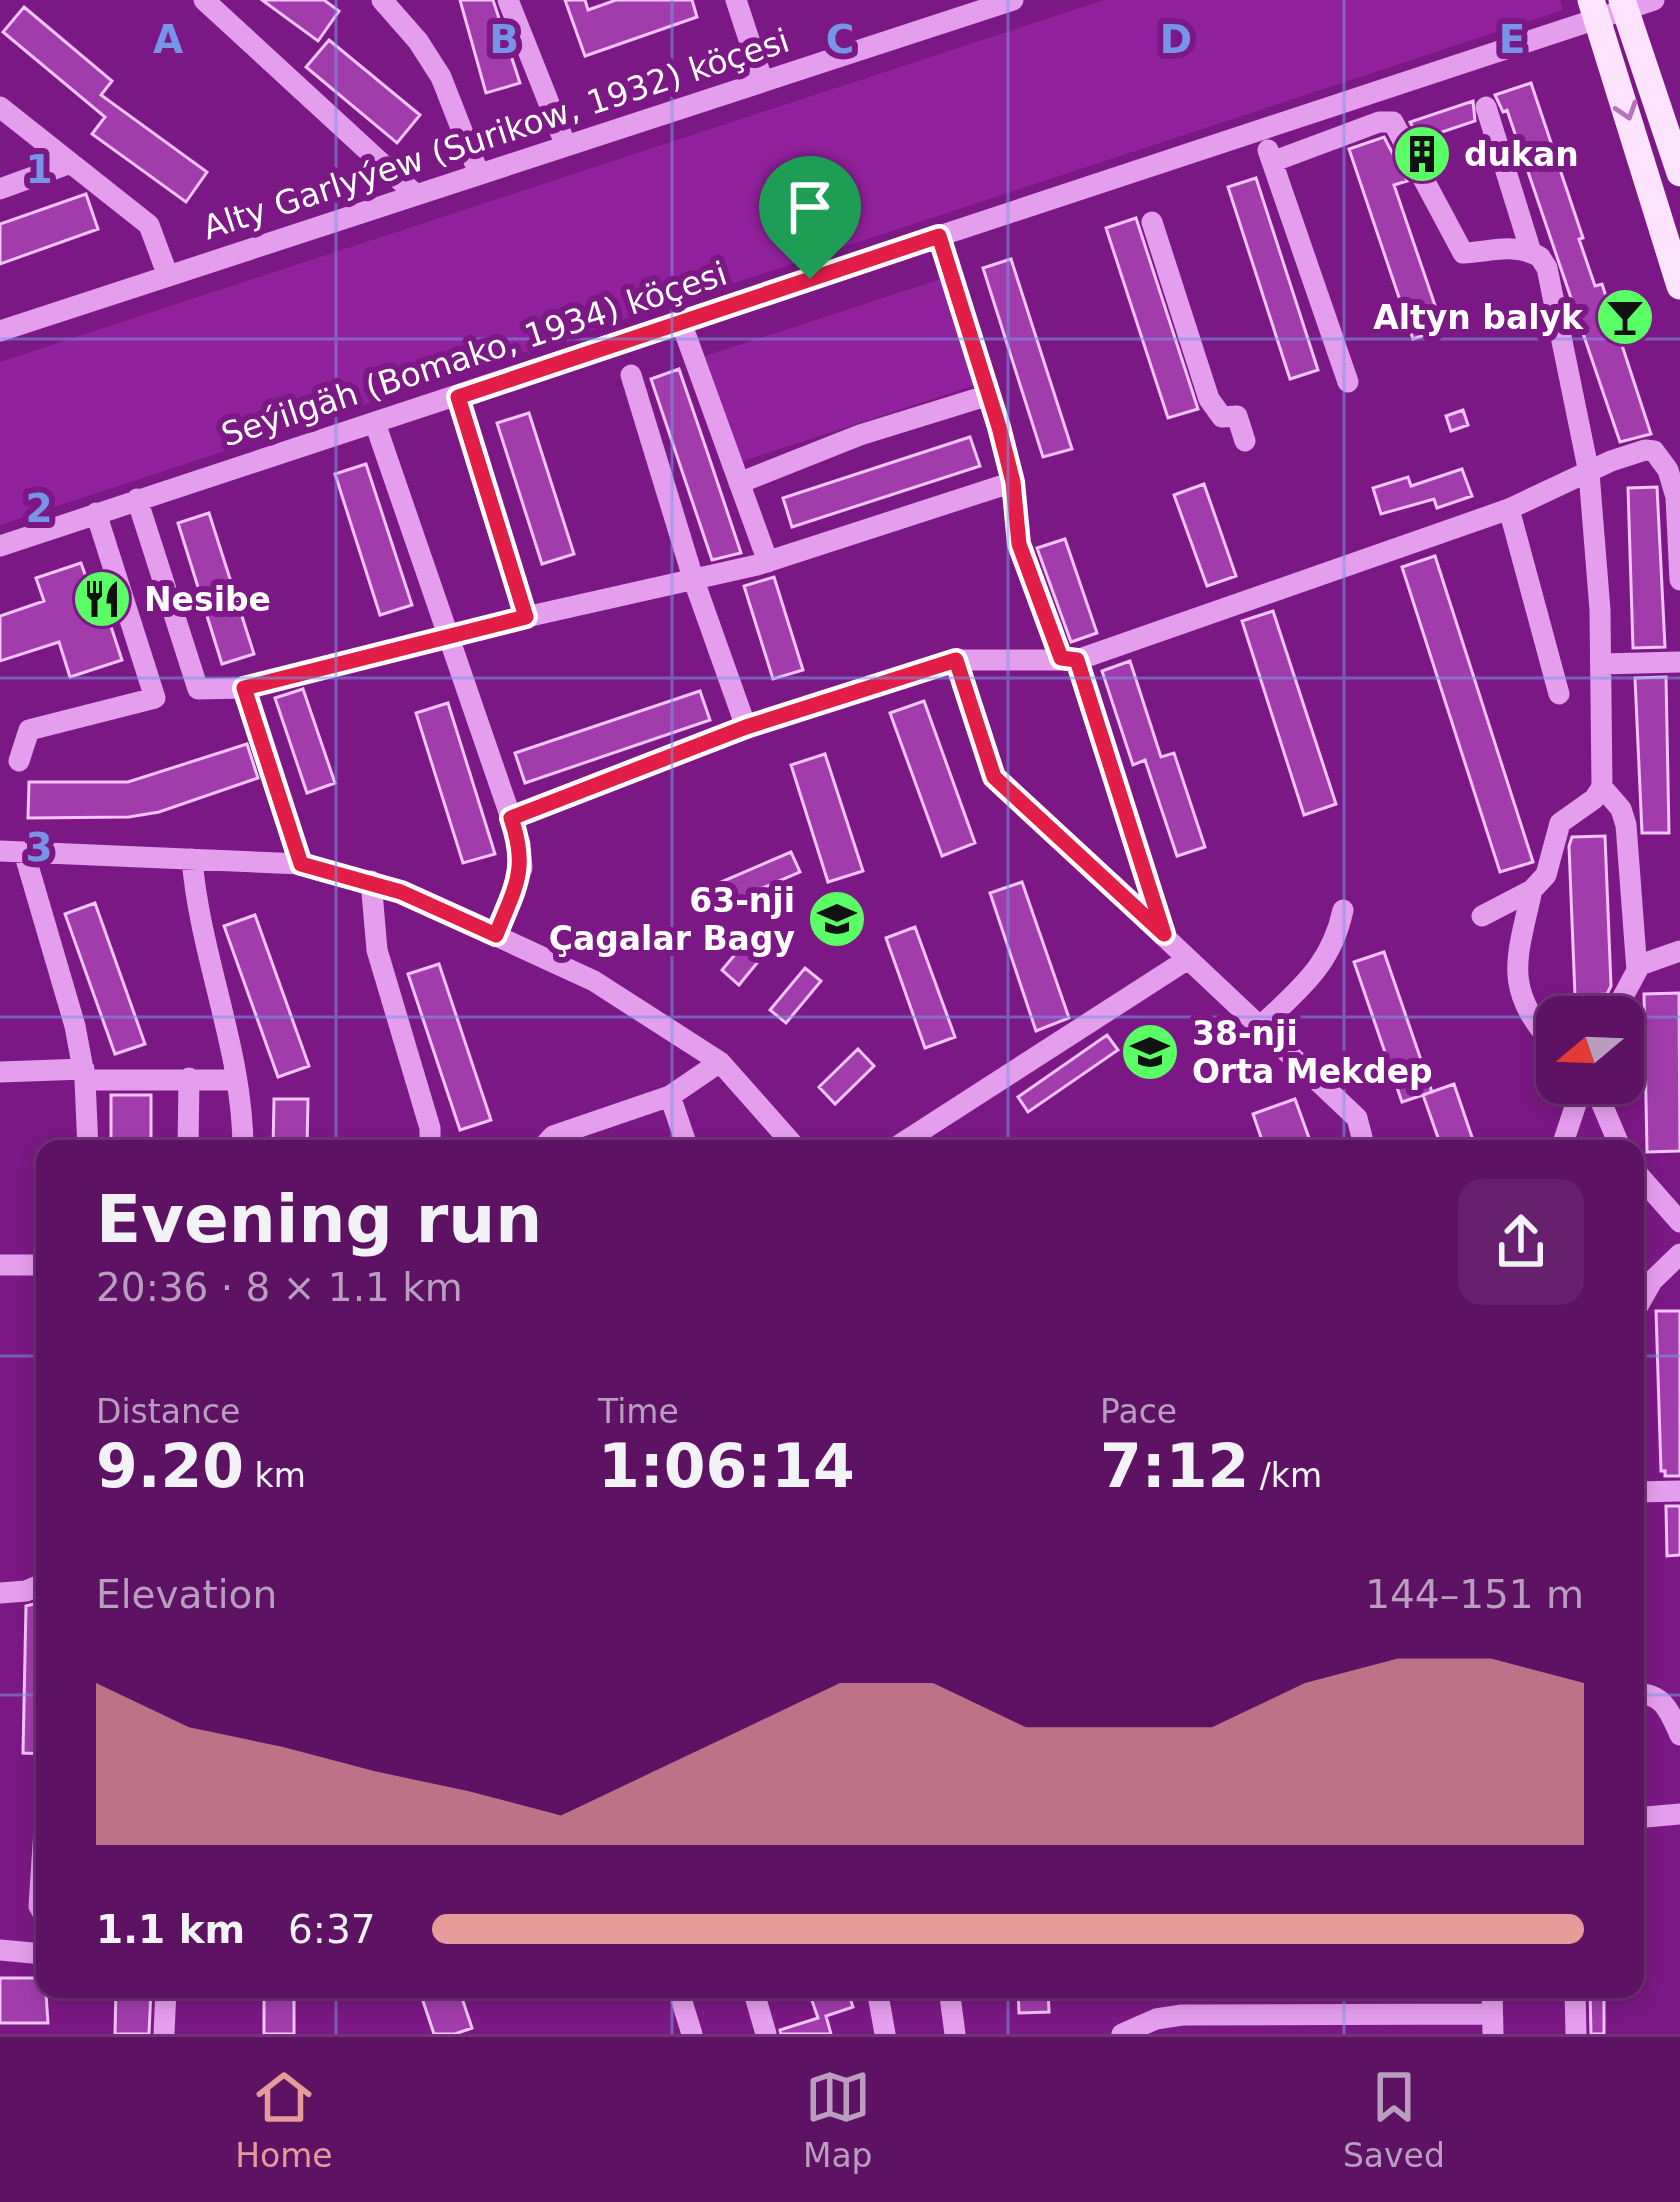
<!DOCTYPE html>
<meta charset="utf-8">
<style>
body{margin:0;font-family:"DejaVu Sans",sans-serif;background:#66206d;color:#f1f3f6;height:100vh;display:flex;flex-direction:column;font-size:45px;white-space:nowrap}
*{box-sizing:border-box;margin:0}
p{font-size:39px;color:#b99ebf}
.icon{flex:none;width:66px;height:66px;fill:none;stroke:currentColor;stroke-width:2;stroke-linecap:round;stroke-linejoin:round}
.map{position:relative;flex:1;overflow:hidden}
.sheet{position:absolute;left:36px;top:1140px;width:1608px;height:858px;display:flex;flex-direction:column;background:#5d1264;border-radius:24px;box-shadow:0 6px 18px #0003,0 0 0 3px #723278}
.sheet>*{flex:none}
.needle{width:78px;rotate:251deg}
.controls{position:absolute;left:1536px;top:996px;display:grid;gap:24px}
.controls a{display:grid;place-items:center;width:108px;height:108px;border-radius:24px;background:#5d1264;box-shadow:0 6px 18px #0003,0 0 0 3px #723278;font-size:60px}
.pin{position:absolute;display:grid;place-items:center;width:102px;height:102px;color:#fff;margin:-123px -51px;border-radius:50% 50% 50% 0;rotate:-45deg;box-shadow:0 0 12px #0007}
.pin .icon{rotate:45deg}
.round{display:grid;place-items:center;flex:none;width:126px;height:126px;border-radius:24px;background:#66206d}
.headline{display:flex;align-items:center;justify-content:space-between;height:204px;padding:0 60px}
h1{font-size:66px;font-weight:800;line-height:90px}
.stats{display:grid;grid-template-columns:repeat(3,1fr);gap:18px;height:204px;padding:12px 60px}
.stats div{display:grid;align-content:center}
.stats b{font-size:60px;font-weight:800}
.stats small{font-size:33px;font-weight:400}
.stats p{font-size:33px}
.chart{height:336px;padding:24px 60px}
.chart p{display:flex;justify-content:space-between}
.chart svg{width:100%;height:216px;margin-top:12px;fill:#e69b98;opacity:.7}
ul{padding:0 60px;list-style:none;font-size:39px}
li{display:grid;grid-template-columns:192px 144px 1fr;align-items:center;height:90px}
li i{height:30px;border-radius:15px;background:#e69b98}
.tabs{display:flex;justify-content:space-around;align-items:center;height:168px;border-top:3px solid #723278;background:#5d1264;font-size:33px;color:#b99ebf}
.tabs a{display:grid;justify-items:center;gap:6px}
.tabs .active{color:#e69b98}
.map>svg:first-child{display:block}
.green{fill:#92219e}
.building{fill:#a23cad;stroke:#f4c3f9;stroke-width:3}
.lines{fill:none;stroke-linecap:round;stroke-linejoin:round}
.minor{stroke:#e59ded;stroke-width:21}
.major{stroke:#fee3ff;stroke-width:27}
.oneway{stroke:#b673bc}
.route-casing{stroke:#fff;stroke-width:24}
.route{stroke:#e11d48;stroke-width:15}
.grid{fill:none;stroke:#7795e8;stroke-width:3;stroke-opacity:0.55}
.labels{text-anchor:middle;dominant-baseline:central;stroke-width:12;stroke-linejoin:round;paint-order:stroke}
.street-label{font-size:33px;fill:#fff;stroke:#7c1885}
.poi-label{font-size:33px;font-weight:bold;fill:#fff;stroke:#7c1885;text-anchor:start}
.grid-label{font-size:39px;text-anchor:middle;font-weight:bold;fill:#7795e8;stroke:#7c1885;stroke-width:12;stroke-linejoin:round;paint-order:stroke}
</style>
<div class="map">
<svg width="1680" height="2034" viewBox="0 0 1680 2034">
<rect width="100%" height="100%" fill="#7c1885"/>
<path class="green" d="M 1104,0 L 1560,0 L 1563,10 L 0,525 L 0,362 Z
M 944,278 L 979,384 L 740,462 L 705,356 Z"/>
<path class="building" d="M 262,0 L 324,0 L 339,11 L 318,41 Z
M 460,0 L 493,0 L 520,83 L 486,93 Z
M 565,0 L 585,0 L 588,10 L 616,0 L 692,0 L 697,17 L 585,56 Z
M 24,7 L 112,81 L 101,95 L 207,172 L 186,202 L 92,134 L 105,117 L 3,32 Z
M 329,40 L 420,115 L 397,143 L 306,67 Z
M 1531,83 L 1583,238 L 1579,239 L 1595,286 L 1602,284 L 1651,434 L 1620,442 L 1507,110 L 1503,112 L 1495,95 Z
M 1473,101 L 1475,121 L 1427,137 L 1436,171 L 1410,122 Z
M 1384,137 L 1407,181 L 1394,185 L 1443,329 L 1413,339 L 1349,149 Z
M 1256,178 L 1318,370 L 1290,379 L 1228,187 Z
M 86,194 L 98,229 L 0,264 L 0,224 Z
M 1136,218 L 1198,409 L 1168,418 L 1106,228 Z
M 1011,259 L 1072,449 L 1043,457 L 983,268 Z
M 679,369 L 711,463 L 741,553 L 712,560 L 651,379 Z
M 1463,410 L 1468,425 L 1451,431 L 1446,416 Z
M 529,413 L 574,554 L 542,564 L 497,423 Z
M 970,437 L 980,466 L 792,527 L 783,498 Z
M 366,464 L 412,605 L 380,615 L 335,474 Z
M 1462,469 L 1472,496 L 1437,508 L 1434,499 L 1381,514 L 1373,488 L 1408,477 L 1411,486 Z
M 1204,484 L 1236,576 L 1207,586 L 1174,495 Z
M 1657,487 L 1665,647 L 1633,648 L 1628,488 Z
M 209,513 L 254,654 L 222,664 L 178,523 Z
M 1065,539 L 1097,633 L 1071,642 L 1037,548 Z
M 1435,556 L 1533,862 L 1500,872 L 1402,567 Z
M 81,563 L 86,577 L 94,575 L 122,660 L 70,677 L 59,642 L 0,661 L 0,616 L 44,601 L 36,578 Z
M 774,577 L 803,670 L 773,679 L 744,586 Z
M 1273,611 L 1336,804 L 1304,815 L 1242,621 Z
M 1130,661 L 1161,757 L 1174,753 L 1205,847 L 1177,856 L 1145,760 L 1133,765 L 1102,671 Z
M 1666,677 L 1669,833 L 1642,833 L 1635,678 Z
M 303,689 L 335,783 L 307,793 L 275,698 Z
M 700,691 L 710,720 L 525,783 L 515,753 Z
M 924,701 L 975,843 L 942,856 L 890,713 Z
M 448,703 L 495,854 L 463,863 L 416,713 Z
M 247,744 L 258,778 L 159,812 L 129,817 L 28,818 L 29,782 L 128,782 Z
M 825,754 L 863,871 L 828,882 L 791,765 Z
M 1605,836 L 1611,986 L 1607,994 L 1575,996 L 1569,846 L 1572,837 Z
M 791,852 L 800,872 L 716,908 L 707,888 Z
M 1022,882 L 1069,1018 L 1036,1031 L 990,893 Z
M 95,903 L 145,1044 L 115,1054 L 65,914 Z
M 255,915 L 309,1066 L 278,1077 L 224,926 Z
M 758,927 L 775,941 L 739,985 L 722,970 Z
M 915,927 L 955,1037 L 925,1048 L 886,938 Z
M 1384,952 L 1432,1092 L 1402,1102 L 1354,962 Z
M 439,964 L 491,1120 L 460,1130 L 408,974 Z
M 805,968 L 821,981 L 786,1023 L 770,1010 Z
M 1679,993 L 1680,1151 L 1647,1152 L 1644,994 Z
M 1107,1035 L 1118,1050 L 1028,1112 L 1018,1097 Z
M 858,1049 L 874,1066 L 835,1104 L 819,1087 Z
M 1454,1084 L 1476,1149 L 1442,1149 L 1423,1095 Z
M 111,1095 L 151,1095 L 151,1149 L 111,1149 Z
M 274,1099 L 308,1099 L 307,1149 L 273,1149 Z
M 1295,1099 L 1313,1149 L 1265,1149 L 1253,1114 Z
M 1656,1311 L 1680,1311 L 1680,1476 L 1665,1476 L 1665,1471 L 1661,1471 Z
M 1666,1506 L 1680,1506 L 1680,1555 L 1667,1556 Z
M 34,1604 L 45,1604 L 45,1754 L 23,1753 L 26,1606 Z
M 0,1978 L 45,1978 L 48,2023 L 0,2023 Z
M 116,1989 L 151,1989 L 149,2034 L 115,2034 Z
M 419,1989 L 459,1989 L 472,2028 L 455,2034 L 434,2034 Z
M 808,1989 L 847,1989 L 853,2007 L 826,2016 L 831,2034 L 781,2034 L 780,2030 L 818,2018 Z
M 1018,1989 L 1048,1989 L 1049,2012 L 1019,2013 Z
M 1590,1989 L 1604,1989 L 1604,2034 L 1591,2034 Z
M 264,1998 L 294,1999 L 294,2034 L 264,2034 Z"/>
<g class="lines">
<path class="minor" d="M 204,0 L 416,195
M 382,0 L 418,41 L 441,77 L 479,174
M 508,0 L 566,146
M 736,0 L 763,82
M 0,107 L 149,225 L 168,276
M 1486,107 L 1531,252
M 1268,150 L 1348,382
M 1272,162 L 1379,122 L 1393,122 L 1463,253 C 1491,252 1514,242 1540,257 L 1547,268 L 1589,473 L 1600,610 L 1602,787 L 1594,799 L 1560,823 L 1546,875 L 1532,890 L 1482,916
M 0,189 L 71,163
M 1152,222 L 1209,399 L 1222,417 L 1237,416 L 1245,441
M 939,235 L 999,427 L 1013,482 L 1019,544 L 1061,658
M 681,322 L 768,562
M 0,331 L 1013,0
M 631,375 L 693,578 L 746,727
M 458,397 L 526,617
M 375,423 L 520,844 L 522,868 L 495,935
M 739,483 L 860,435 L 989,395
M 137,499 L 198,689 L 245,688 L 526,617 L 757,565 L 1013,482
M 1509,509 L 1559,694
M 0,546 L 1654,0
M 956,660 L 995,777 L 1357,1118 L 1365,1149
M 1077,660 L 1164,934
M 1601,664 L 1680,662
M 245,688 L 301,864
M 19,761 L 29,730 L 155,698 L 96,513
M 1602,787 L 1621,809 L 1626,825 L 1637,971
M 511,818 L 746,727 L 956,660 L 1077,660 L 1509,509 L 1611,461 L 1645,450 L 1654,451 L 1668,470 L 1676,497 L 1680,580
M 0,851 L 301,864 L 401,892 L 594,981 L 720,1062 L 797,1149
M 24,852 L 75,1026 L 85,1080 L 88,1149
M 192,859 C 200,957 243,1050 243,1149
M 371,881 L 377,950 L 430,1128 L 430,1149
M 1532,890 C 1516,963 1502,988 1557,1049
M 1612,1017 L 1640,965 L 1680,951
M 1260,1027 C 1300,988 1331,966 1343,910
M 0,1072 L 84,1069
M 85,1080 L 237,1080
M 1593,1083 L 1621,1149
M 670,1096 L 688,1149
M 188,1149 L 189,1078
M 541,1149 L 553,1136 L 670,1096 L 720,1062
M 893,1149 L 1188,959
M 1561,1149 L 1583,1083
M 1635,1171 L 1680,1222
M 0,1265 L 45,1265
M 1635,1311 L 1652,1281 L 1680,1254
M 1635,1492 L 1680,1491
M 0,1593 L 26,1591 L 45,1583
M 1635,1693 C 1664,1694 1669,1710 1680,1735
M 45,1814 L 39,1906 L 45,1917
M 1635,1818 L 1680,1814
M 0,1950 L 43,1954
M 678,1989 L 692,2034
M 753,1989 L 766,2034
M 877,1989 L 885,2034
M 949,1989 L 955,2034
M 1492,1989 L 1493,2034
M 1575,1989 L 1576,2034
M 164,2034 L 166,1989
M 1122,2034 L 1156,2019 L 1182,2015 L 1492,2014"/>
<path class="major" d="M 1591,0 L 1680,286
M 1622,0 L 1680,173"/>
</g>
<defs><path id="oneway-chevron" d="M-2-3.5L2.5 0L-2 3.5" fill="none" stroke-width="1.6" stroke-linecap="round" stroke-linejoin="round" transform="scale(3)"/></defs>
<use class="oneway" href="#oneway-chevron" transform="translate(1627 111) rotate(72)"/>
<g class="lines">
<g class="route-casing">
<path id="route" d="M 939,236 L 999,427 L 1013,482 L 1019,544 L 1061,658 L 1077,660 L 1164,934 L 994,777 L 956,660 L 746,727 L 511,818 C 529,870 515,887 496,935 L 401,892 L 301,864 L 244,688 L 526,617 L 458,397 Z"/>
</g>
<use href="#route" class="route"/>
</g>
<path class="grid" d="M 336,0 L 336,1149M 672,0 L 672,1149M 1008,0 L 1008,1149M 1344,0 L 1344,1149M 0,339 L 1680,339M 0,678 L 1680,678M 0,1017 L 1557,1017M 1557,1017 L 1623,1017M 1623,1017 L 1680,1017M 0,1356 L 45,1356M 1635,1356 L 1680,1356M 0,1695 L 45,1695M 1635,1695 L 1680,1695M 336,1989 L 336,2034M 672,1989 L 672,2034M 1008,1989 L 1008,2034M 1344,1989 L 1344,2034"/>
<defs>
<g id="building-disc" transform="scale(3)"><circle r="9.5" fill="#59ff64" stroke="#7c1885"/><path d="M-4-6H4V6H1V3H-1V6H-4ZM-2.5-4.3h1.7v1.8h-1.7ZM.8-4.3h1.7v1.8H.8ZM-2.5-1h1.7V.8h-1.7ZM.8-1h1.7V.8H.8Z" fill="#111"/></g>
<g id="bar-disc" transform="scale(3)"><circle r="9.5" fill="#59ff64" stroke="#7c1885"/><path d="M-6-5H6L.8 .8V4.5H3.5V6h-7V4.5H-.8V.8Z" fill="#111"/></g>
<g id="restaurant-disc" transform="scale(3)"><circle r="9.5" fill="#59ff64" stroke="#7c1885"/><path d="M-5-6h1v4h1v-4h1v4h1v-4h1v5L-1.5 .5V6h-2V.5L-5-1ZM5-6V6H3V1.5H1.5Q1.5-4 5-6Z" fill="#111"/></g>
<g id="school-disc" transform="scale(3)"><circle r="9.5" fill="#59ff64" stroke="#7c1885"/><path d="M0-5L7-2L0 1L-7-2ZM-4 1L0 2.5L4 1V4Q0 6-4 4Z" fill="#111"/></g>
</defs>
<g fill-rule="evenodd">
<use href="#building-disc" x="1422" y="154"/>
<use href="#bar-disc" x="1625" y="317"/>
<use href="#restaurant-disc" x="102" y="599"/>
<use href="#school-disc" x="837" y="919"/>
<use href="#school-disc" x="1150" y="1052"/>
</g>
<g class="labels">
<g class="street-label">
<text transform="translate(496 134) rotate(-18)">Alty Garlyýew (Surikow, 1932) köçesi</text>
<text transform="translate(474 354) rotate(-18)">Seýilgäh (Bomako, 1934) köçesi</text>
</g>
<g class="poi-label">
<text x="1464" y="154">dukan</text>
<text x="1583" y="317" text-anchor="end">Altyn balyk</text>
<text x="144" y="599">Nesibe</text>
<text x="795" y="900" text-anchor="end">63-nji<tspan x="795" dy="38">Çagalar Bagy</tspan></text>
<text x="1192" y="1033">38-nji<tspan x="1192" dy="38">Orta Mekdep</tspan></text>
</g>
</g>
<g class="grid-label">
<text x="168" y="53">A</text>
<text x="504" y="53">B</text>
<text x="840" y="53">C</text>
<text x="1176" y="53">D</text>
<text x="1512" y="53">E</text>
<text x="39" y="183">1</text>
<text x="39" y="522">2</text>
<text x="39" y="861">3</text>
</g>
</svg>
<div class="controls">
<a><svg class="needle" viewBox="-14 -14 28 28"><path d="M0-13l5 13h-10z" fill="#e53935"/><path d="M0 13l5-13h-10z" fill="#b99ebf"/></svg></a>
</div>
<div class="pin" style="left:810px;top:279px;background:#1e9e55"><svg class="icon" aria-label="arrive" viewBox="0 0 24 24"><path d="M6 21V4h12l-3 4 3 4H6"/></svg></div>
<section class="sheet">
<div class="headline"><div><h1>Evening run</h1><p>20:36 · 8 × 1.1 km</p></div><a class="round"><svg class="icon" aria-label="share" viewBox="0 0 24 24"><path d="M12 15V3M7 8l5-5 5 5M5 13v7h14v-7"/></svg></a></div>
<div class="stats">
<div><p>Distance</p><b>9.20<small> km</small></b></div>
<div><p>Time</p><b>1:06:14</b></div>
<div><p>Pace</p><b>7:12<small> /km</small></b></div>
</div>
<div class="chart"><p><span>Elevation</span>144–151 m</p>
<svg viewBox="0 0 160 44" preserveAspectRatio="none"><path d="M0 44V11L10 20L20 24L30 29L40 33L50 38L60 29L70 20L80 11L90 11L100 20L110 20L120 20L130 11L140 6L150 6L160 11V44z"/></svg>
</div>
<ul>
<li><b>1.1 km</b>6:37<i style="width:100%"></i></li>
</ul>
</section>
</div>
<nav class="tabs">
<a class="active"><svg class="icon" aria-label="home" viewBox="0 0 24 24"><path d="M3 11l9-7 9 7M6 9v11h12V9"/></svg>Home</a>
<a><svg class="icon" aria-label="map" viewBox="0 0 24 24"><path d="M3 6l6-2 6 2 6-2v14l-6 2-6-2-6 2zM9 4v14M15 6v14"/></svg>Map</a>
<a><svg class="icon" aria-label="saved" viewBox="0 0 24 24"><path d="M7 4h10v16l-5-4-5 4z"/></svg>Saved</a>
</nav>
